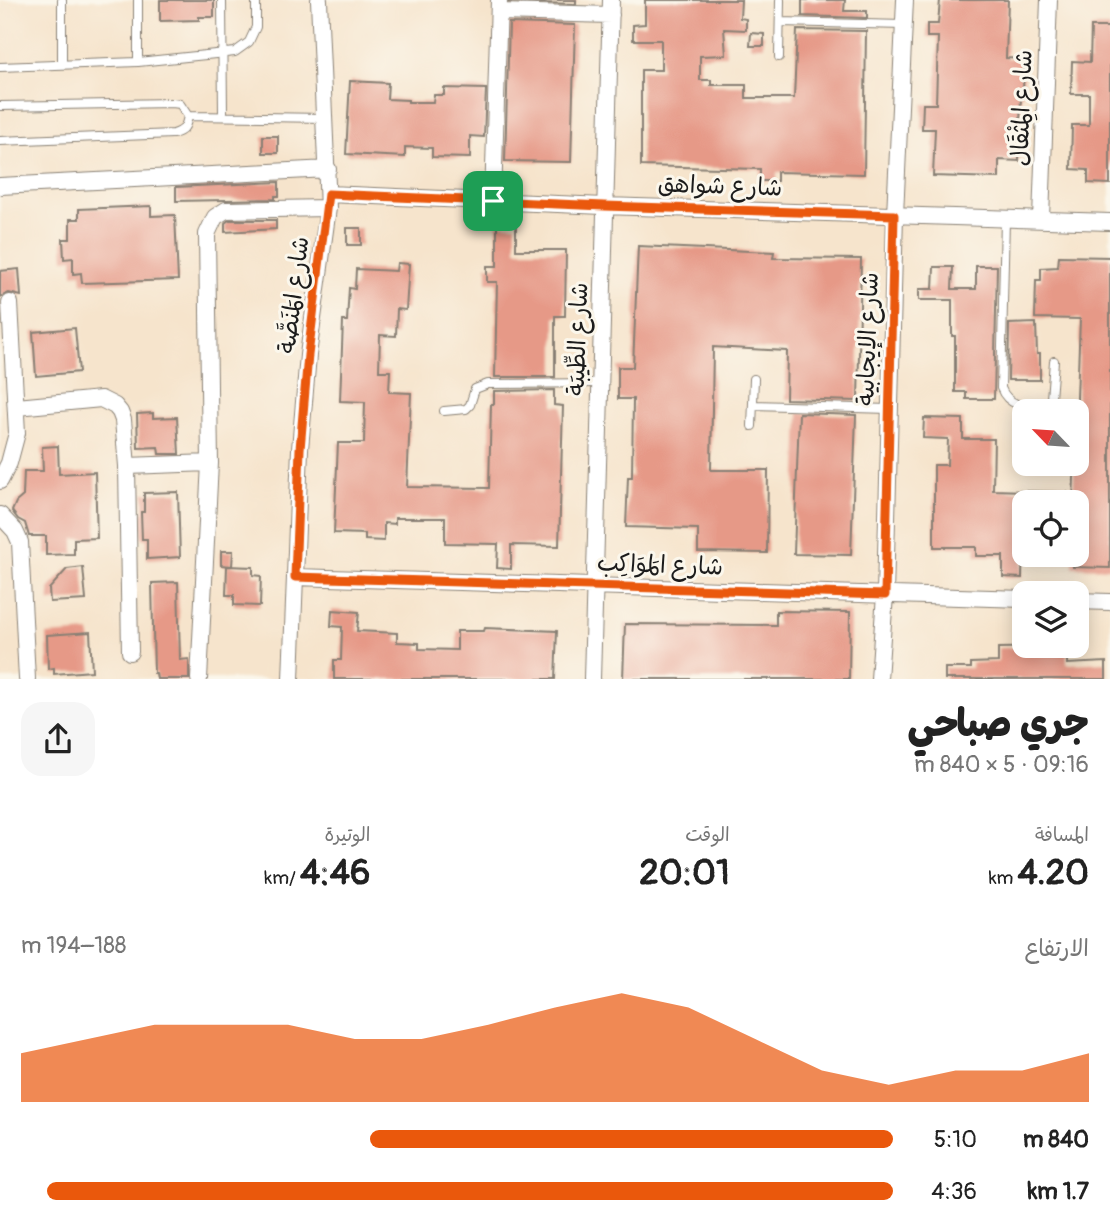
<!DOCTYPE html>
<html lang="ar">
<meta charset="utf-8">
<style>
body{margin:0;font-family:Pangolin,"Playpen Sans Arabic",sans-serif;background:#f6f6f6;color:#222;direction:rtl;height:100vh;display:flex;flex-direction:column;font-size:26px;white-space:nowrap}
*{box-sizing:border-box;margin:0}
p{font-size:23px;color:#767676}
.icon{flex:none;width:38px;height:38px;fill:none;stroke:currentColor;stroke-width:2;stroke-linecap:round;stroke-linejoin:round}
.map{position:relative;height:679px;overflow:hidden;direction:ltr}
.panel{display:flex;flex-direction:column;background:#fff;flex:1}
.panel>*{flex:none}
.needle{width:46px;rotate:295deg}
.controls{position:absolute;left:1012px;top:399px;display:grid;gap:14px}
.controls a{display:grid;place-items:center;width:77px;height:77px;border-radius:14px;background:#fff;box-shadow:0 4px 18px #0003;font-size:35px}
.pin{position:absolute;display:grid;place-items:center;width:60px;height:60px;color:#fff;margin:-30px;border-radius:14px;box-shadow:0 4px 10px #0006}
.round{display:grid;place-items:center;flex:none;width:74px;height:74px;border-radius:21px;background:#f6f6f6}
.overview{display:flex;align-items:center;justify-content:space-between;height:119px;padding:0 21px}
h1{font-size:38px;font-weight:800;line-height:52px}
.stats{display:grid;grid-template-columns:repeat(3,1fr);gap:10px;height:119px;padding:7px 21px}
.stats div{display:grid;align-content:center}
.stats b{font-size:35px;font-weight:800}
.stats small{font-size:19px;font-weight:400}
.stats p{font-size:19px}
.chart{height:196px;padding:14px 21px}
.chart p{display:flex;justify-content:space-between}
.chart svg{width:100%;height:126px;margin-top:7px;fill:#ea580c;opacity:.7}
ul{padding:0 21px;list-style:none;font-size:23px}
li{display:grid;grid-template-columns:112px 84px 1fr;align-items:center;height:52px}
li i{height:18px;border-radius:9px;background:#ea580c}
.map>svg:first-child{display:block}
.building{fill:#e69987}
.lines{fill:none;stroke-linecap:round;stroke-linejoin:round}
.service-casing{stroke:#898074;stroke-width:10}
.minor-casing{stroke:#898074;stroke-width:18}
.service{stroke:#fff;stroke-width:8}
.minor{stroke:#fff;stroke-width:16}
.route-casing{stroke:#fff;stroke-width:14}
.route{stroke:#ea580c;stroke-width:9}
.labels{text-anchor:middle;dominant-baseline:central;stroke-width:6;stroke-linejoin:round;paint-order:stroke}
.street-label{font-size:24px;fill:#1c1c1c;stroke:#fbf7ec}
</style>
<div class="map">
<svg width="1110" height="679" viewBox="0 0 1110 679">
<rect width="100%" height="100%" fill="#fbf7ec"/>
<filter id="ink" filterUnits="userSpaceOnUse"><feTurbulence type="fractalNoise" baseFrequency=".0143" numOctaves="2"/><feDisplacementMap in="SourceGraphic" scale="14" xChannelSelector="R" yChannelSelector="G"/><feConvolveMatrix kernelMatrix="1 2 1 2 8 2 1 2 1" color-interpolation-filters="sRGB"/></filter>
<filter id="wash" filterUnits="userSpaceOnUse"><feTurbulence type="fractalNoise" baseFrequency=".00686" numOctaves="4" result="noise"/><feDisplacementMap in="SourceGraphic" scale="28" xChannelSelector="R" yChannelSelector="G"/><feGaussianBlur stdDeviation="1.57" result="paint"/><feColorMatrix in="noise" values="0 0 0 0 0 0 0 0 0 0 0 0 0 0 0 0 0 1.4 0 .05"/><feComposite in="paint" operator="in"/></filter>
<g filter="url(#wash)">
<rect width="100%" height="100%" fill="#f6e4cc"/>
<g id="blocks">
<path class="building" d="M 160,0 L 214,0 L 214,17 L 199,17 L 199,20 L 160,21 Z
M 509,0 L 576,0 L 576,4 L 509,2 Z
M 645,0 L 741,0 L 740,18 L 746,19 L 746,30 L 724,29 L 726,55 L 700,56 L 700,80 L 711,80 L 711,85 L 746,85 L 746,98 L 794,98 L 797,30 L 866,31 L 864,174 L 777,172 L 777,181 L 760,181 L 760,169 L 641,166 L 641,70 L 661,70 L 661,40 L 633,40 L 633,25 L 645,24 Z
M 802,0 L 845,0 L 844,11 L 867,11 L 867,18 L 802,16 Z
M 940,0 L 1008,0 L 1006,58 L 1024,59 L 1023,94 L 1021,94 L 1019,161 L 999,160 L 999,178 L 933,176 L 935,129 L 922,129 L 923,104 L 936,104 L 938,37 L 927,37 L 927,24 L 938,24 Z
M 509,23 L 575,25 L 571,162 L 505,161 Z
M 1091,27 L 1110,27 L 1110,184 L 1088,183 L 1088,170 L 1071,169 L 1072,125 L 1089,125 L 1089,94 L 1071,94 L 1072,61 L 1090,62 Z
M 751,33 L 764,34 L 764,46 L 750,46 Z
M 350,81 L 388,83 L 387,99 L 408,100 L 408,102 L 433,102 L 434,95 L 444,95 L 444,88 L 486,89 L 484,137 L 470,136 L 470,158 L 432,157 L 432,148 L 405,147 L 405,157 L 346,154 Z
M 263,136 L 278,136 L 278,153 L 263,153 Z
M 279,182 L 279,196 L 275,196 L 275,199 L 176,201 L 176,187 Z
M 151,206 L 151,216 L 175,215 L 178,280 L 82,283 L 81,273 L 73,274 L 73,258 L 64,259 L 63,239 L 70,239 L 70,219 L 79,219 L 79,209 Z
M 229,220 L 276,220 L 276,229 L 225,232 L 225,223 Z
M 497,224 L 516,225 L 516,250 L 566,250 L 565,316 L 555,316 L 555,377 L 495,377 L 497,282 L 487,282 L 487,266 L 497,266 Z
M 347,228 L 361,228 L 361,245 L 347,245 Z
M 638,246 L 774,252 L 773,258 L 861,259 L 858,401 L 786,399 L 787,351 L 713,347 L 711,470 L 768,470 L 767,553 L 698,552 L 698,529 L 626,527 L 628,477 L 632,477 L 633,399 L 618,399 L 618,367 L 633,367 Z
M 1059,256 L 1110,257 L 1110,568 L 1073,567 L 1073,555 L 1076,555 L 1076,502 L 1073,502 L 1080,319 L 1035,318 L 1036,280 L 1041,280 L 1041,268 L 1058,267 Z
M 397,263 L 409,264 L 406,310 L 397,309 L 396,336 L 380,335 L 379,371 L 390,371 L 389,392 L 411,393 L 407,487 L 489,488 L 491,404 L 494,404 L 494,391 L 554,390 L 554,405 L 563,406 L 559,546 L 511,545 L 511,569 L 497,568 L 498,544 L 445,543 L 445,518 L 395,518 L 395,524 L 384,523 L 384,541 L 365,540 L 365,534 L 334,533 L 338,443 L 364,443 L 365,402 L 340,401 L 343,321 L 347,321 L 349,288 L 355,289 L 356,269 L 396,271 Z
M 976,266 L 997,266 L 994,399 L 966,399 L 966,392 L 955,392 L 955,336 L 952,336 L 952,300 L 919,300 L 919,289 L 933,289 L 934,267 L 953,267 L 952,289 L 976,289 Z
M 19,269 L 21,296 L 9,293 L 0,297 L 0,271 Z
M 1036,323 L 1037,354 L 1040,354 L 1040,380 L 1008,380 L 1009,324 Z
M 75,328 L 79,372 L 36,376 L 33,332 Z
M 153,413 L 153,418 L 177,417 L 179,454 L 159,454 L 158,447 L 138,448 L 137,414 Z
M 799,413 L 856,415 L 851,555 L 794,554 Z
M 924,418 L 963,419 L 963,439 L 994,439 L 993,490 L 1067,492 L 1067,502 L 1024,502 L 1022,578 L 1003,577 L 1003,556 L 976,556 L 976,547 L 934,547 L 934,465 L 947,465 L 948,439 L 923,438 Z
M 58,446 L 59,474 L 95,472 L 97,538 L 74,539 L 74,554 L 46,555 L 46,536 L 29,536 L 25,523 L 18,519 L 12,511 L 16,502 L 23,496 L 24,471 L 43,471 L 42,447 Z
M 178,492 L 180,557 L 147,559 L 147,539 L 142,539 L 141,512 L 144,512 L 144,493 Z
M 221,551 L 233,551 L 232,566 L 221,565 Z
M 227,566 L 253,567 L 253,575 L 261,576 L 260,606 L 234,605 L 234,595 L 226,595 Z
M 83,567 L 86,600 L 50,602 L 49,589 L 67,569 Z
M 178,582 L 180,660 L 189,659 L 189,679 L 157,679 L 156,673 L 154,673 L 152,583 Z
M 332,610 L 359,612 L 357,631 L 397,633 L 397,642 L 419,643 L 419,649 L 457,650 L 457,631 L 484,631 L 485,628 L 557,631 L 555,679 L 334,679 L 334,660 L 341,660 L 342,627 L 331,626 Z
M 776,611 L 850,612 L 849,679 L 623,679 L 625,624 L 776,625 Z
M 90,632 L 92,671 L 54,674 L 54,668 L 48,669 L 47,635 Z
M 1067,647 L 1067,664 L 1106,662 L 1106,679 L 945,679 L 945,668 L 971,668 L 971,663 L 998,662 L 998,648 Z"/>
</g>
</g>
<g filter="url(#ink)">
<use href="#blocks" fill-opacity="0" stroke="#898074" stroke-width="2"/>
<g class="lines">
<g class="service-casing">
<path id="service" d="M 62,0 L 62,64
M 138,0 L 138,62
M 222,0 L 223,116
M 780,22 L 904,25
M 779,57 L 780,0
M 0,67 L 138,62 L 235,52 L 249,42 L 256,27 L 256,0
M 0,106 L 172,103 L 180,104 L 188,116 C 186,127 184,131 173,134 L 0,141
M 188,116 L 325,118
M 1005,219 L 1001,388 C 1009,409 1031,407 1051,409
M 753,405 L 889,409
M 444,411 L 466,409 L 470,405 L 475,389 L 488,384 L 599,383
M 1050,411 L 1054,361
M 752,426 L 754,379"/>
</g>
<g class="minor-casing">
<path id="minor" d="M 499,12 L 611,15
M 0,186 L 328,169
M 328,194 L 604,206 L 1110,222
M 493,201 L 499,0
M 1041,219 L 1049,0
M 17,407 L 101,399 L 115,406 L 120,412 L 123,420 L 127,466 L 130,652
M 127,466 L 210,463
M 0,481 L 9,463 L 17,433 L 10,303
M 0,515 L 15,531 L 20,542 L 27,679
M 295,577 L 1024,599
M 1076,601 L 1110,602
M 199,679 L 210,463 L 207,234 L 215,217 L 226,210 L 328,208
M 291,679 L 300,449 L 308,355 L 328,208 L 319,0
M 592,679 L 611,0
M 879,679 L 885,595 L 895,215 L 905,0"/>
</g>
<use href="#service" class="service"/>
<use href="#minor" class="minor"/>
</g>
</g>
<g class="lines" filter="url(#ink)">
<g class="route-casing">
<path id="route" d="M 328,194 L 604,206 L 894,215 L 885,595 L 295,577 L 300,449 L 308,355 Z"/>
</g>
<use href="#route" class="route"/>
</g>
<g class="labels">
<g class="street-label">
<text transform="translate(1022 108) rotate(-88)">شارع المِثْقَال</text>
<text transform="translate(720 186) rotate(2)">شارع شواهق</text>
<text transform="translate(294 295) rotate(-83)">شارع المَنَصَّة</text>
<text transform="translate(578 339) rotate(-88)">شارع الطِّيبَة</text>
<text transform="translate(868 339) rotate(-88)">شارع الإيجابية</text>
<text transform="translate(660 565) rotate(2)">شارع المَوَاكِب</text>
</g>
</g>
</svg>
<div class="controls">
<a><svg class="needle" viewBox="-14 -14 28 28"><path d="M0-13l5 13h-10z" fill="#e53935"/><path d="M0 13l5-13h-10z" fill="#767676"/></svg></a>
<a><svg class="icon" aria-label="locate" viewBox="0 0 24 24"><circle cx="12" cy="12" r="6"/><path d="M12 2v4M12 18v4M2 12h4M18 12h4"/></svg></a>
<a><svg class="icon" aria-label="layers" viewBox="0 0 24 24"><path d="M12 4l9 5-9 5-9-5zM3 14l9 5 9-5"/></svg></a>
</div>
<div class="pin" style="left:493px;top:201px;background:#1e9e55"><svg class="icon" aria-label="arrive" viewBox="0 0 24 24"><path d="M6 21V4h12l-3 4 3 4H6"/></svg></div>
</div>
<section class="panel">
<div class="overview"><div><h1>جري صباحي</h1><p>09:16 · 5 × 840 m</p></div><a class="round"><svg class="icon" aria-label="share" viewBox="0 0 24 24"><path d="M12 15V3M7 8l5-5 5 5M5 13v7h14v-7"/></svg></a></div>
<div class="stats">
<div><p>المسافة</p><b>4.20<small> km</small></b></div>
<div><p>الوقت</p><b>20:01</b></div>
<div><p>الوتيرة</p><b>4:46<small> /km</small></b></div>
</div>
<div class="chart"><p><span>الارتفاع</span>188–194 m</p>
<svg viewBox="0 0 160 44" preserveAspectRatio="none"><path d="M0 44V27L10 22L20 17L30 17L40 17L50 22L60 22L70 17L80 11L90 6L100 11L110 22L120 33L130 38L140 33L150 33L160 27V44z"/></svg>
</div>
<ul>
<li><b>840 m</b>5:10<i style="width:60%"></i></li>
<li><b>1.7 km</b>4:36<i style="width:97%"></i></li>
</ul>
</section>
